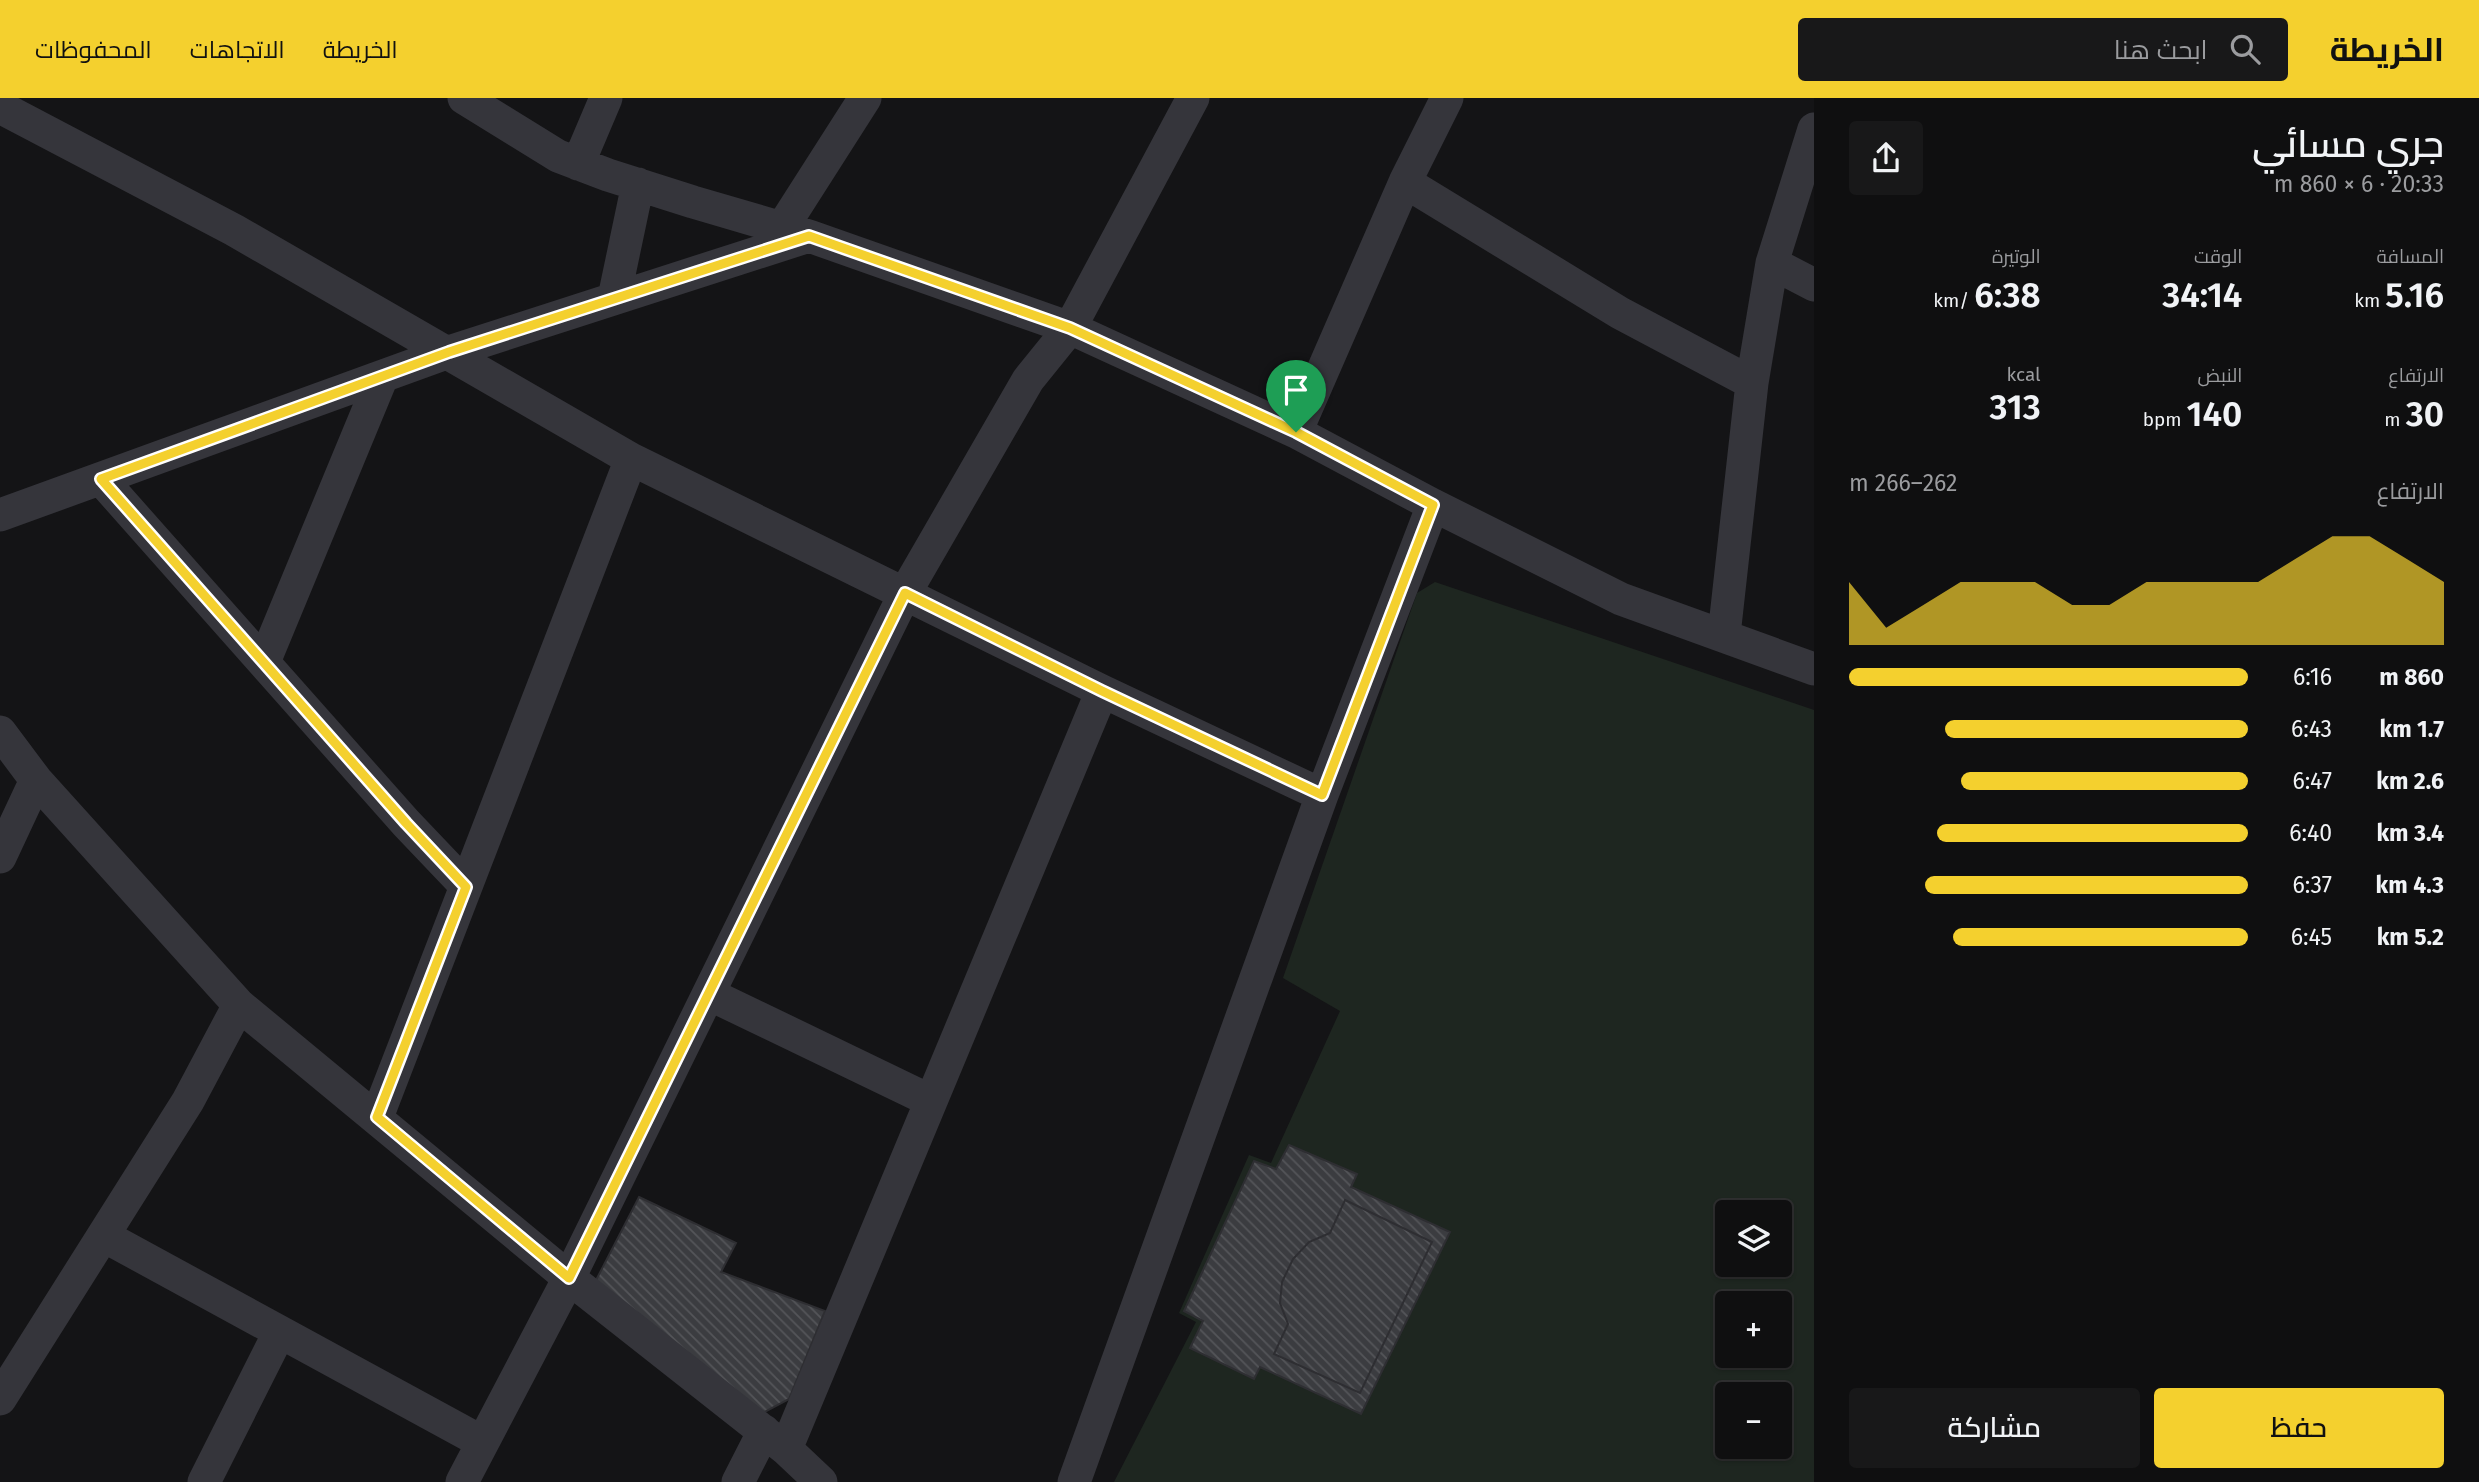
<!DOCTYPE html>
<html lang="ar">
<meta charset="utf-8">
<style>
body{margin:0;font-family:"Fira Sans",Cairo,sans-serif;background:#181819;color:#f1f3f6;direction:rtl;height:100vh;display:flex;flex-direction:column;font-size:26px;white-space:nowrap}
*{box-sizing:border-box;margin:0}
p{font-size:23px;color:#9b9c9f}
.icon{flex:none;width:38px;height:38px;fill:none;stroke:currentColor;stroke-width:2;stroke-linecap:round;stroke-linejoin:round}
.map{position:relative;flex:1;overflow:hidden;direction:ltr}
.sheet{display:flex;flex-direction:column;background:#0f0f10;width:665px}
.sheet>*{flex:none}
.fabs{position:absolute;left:1715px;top:1102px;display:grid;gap:14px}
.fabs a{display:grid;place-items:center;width:77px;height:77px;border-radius:7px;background:#0f0f10;box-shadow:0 2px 5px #0004,0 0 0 2px #2f2f30;font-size:35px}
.pin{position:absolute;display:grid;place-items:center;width:60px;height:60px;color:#fff;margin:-72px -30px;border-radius:50% 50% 50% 0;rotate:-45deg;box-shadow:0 0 7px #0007}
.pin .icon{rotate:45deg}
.round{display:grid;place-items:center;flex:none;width:74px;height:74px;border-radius:7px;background:#181819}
.overview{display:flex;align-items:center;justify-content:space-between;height:119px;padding:0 35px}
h1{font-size:38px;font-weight:600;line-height:52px}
.metrics{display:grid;grid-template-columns:repeat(3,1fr);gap:10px;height:119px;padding:7px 35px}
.metrics div{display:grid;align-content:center}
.metrics b{font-size:35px;font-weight:600}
.metrics small{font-size:19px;font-weight:400}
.metrics p{font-size:19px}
.chart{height:196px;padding:14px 35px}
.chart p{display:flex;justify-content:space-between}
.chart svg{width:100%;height:126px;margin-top:7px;fill:#f4d02e;opacity:.7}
.cta{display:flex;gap:14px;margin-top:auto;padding:14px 35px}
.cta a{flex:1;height:80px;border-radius:7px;background:#f4d02e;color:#111;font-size:28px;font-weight:600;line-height:80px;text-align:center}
.cta a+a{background:#181819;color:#f1f3f6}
ul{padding:0 35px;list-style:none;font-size:23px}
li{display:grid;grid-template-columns:112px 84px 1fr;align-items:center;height:52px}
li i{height:18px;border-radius:9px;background:#f4d02e}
header{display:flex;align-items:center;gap:42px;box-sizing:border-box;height:98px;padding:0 35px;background:#f4d02e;color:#111}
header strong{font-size:33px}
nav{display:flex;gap:38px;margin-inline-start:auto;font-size:24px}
.search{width:490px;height:63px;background:#181819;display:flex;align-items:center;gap:18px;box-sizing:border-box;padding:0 24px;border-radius:7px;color:#9b9c9f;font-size:26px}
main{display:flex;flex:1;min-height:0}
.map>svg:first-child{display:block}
.pitch{fill:#1e2620;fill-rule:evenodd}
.building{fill:url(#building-back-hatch);stroke:#2e2e32;stroke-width:2}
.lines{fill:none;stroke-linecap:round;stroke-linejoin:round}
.street{stroke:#35353b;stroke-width:33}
.route-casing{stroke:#fff;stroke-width:14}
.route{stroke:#f4d02e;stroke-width:9}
</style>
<header>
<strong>الخريطة</strong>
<div class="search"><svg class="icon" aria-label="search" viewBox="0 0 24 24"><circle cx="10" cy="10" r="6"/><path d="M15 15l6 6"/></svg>ابحث هنا</div>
<nav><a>الخريطة</a><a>الاتجاهات</a><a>المحفوظات</a></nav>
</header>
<main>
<section class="sheet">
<div class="overview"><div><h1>جري مسائي</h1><p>20:33 · 6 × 860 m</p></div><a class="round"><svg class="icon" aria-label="share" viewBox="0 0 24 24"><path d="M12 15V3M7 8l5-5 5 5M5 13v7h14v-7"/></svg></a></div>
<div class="metrics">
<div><p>المسافة</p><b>5.16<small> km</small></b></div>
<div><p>الوقت</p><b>34:14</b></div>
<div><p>الوتيرة</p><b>6:38<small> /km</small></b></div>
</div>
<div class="metrics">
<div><p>الارتفاع</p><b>30<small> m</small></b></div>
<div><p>النبض</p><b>140<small> bpm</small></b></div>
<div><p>kcal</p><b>313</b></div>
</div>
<div class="chart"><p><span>الارتفاع</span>262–266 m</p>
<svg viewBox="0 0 160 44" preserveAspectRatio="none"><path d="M0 44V22L10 38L20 30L30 22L40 22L50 22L60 30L70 30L80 22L90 22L100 22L110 22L120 14L130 6L140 6L150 14L160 22V44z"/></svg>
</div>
<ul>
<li><b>860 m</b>6:16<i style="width:100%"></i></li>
<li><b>1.7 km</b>6:43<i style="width:76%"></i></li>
<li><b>2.6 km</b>6:47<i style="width:72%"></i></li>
<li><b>3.4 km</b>6:40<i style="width:78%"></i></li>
<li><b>4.3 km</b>6:37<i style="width:81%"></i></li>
<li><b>5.2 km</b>6:45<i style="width:74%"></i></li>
</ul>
<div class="cta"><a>حفظ</a><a>مشاركة</a></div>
</section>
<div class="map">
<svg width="1814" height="1384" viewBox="0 0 1814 1384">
<defs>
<pattern id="building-back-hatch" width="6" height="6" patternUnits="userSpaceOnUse" patternTransform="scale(1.75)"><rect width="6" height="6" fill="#3b3c40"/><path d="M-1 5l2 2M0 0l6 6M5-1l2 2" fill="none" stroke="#545559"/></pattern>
</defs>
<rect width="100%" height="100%" fill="#141416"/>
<path class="pitch" d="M 1435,484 L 1814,612 L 1814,1384 L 1114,1384 L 1196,1224 L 1179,1215 L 1249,1057 L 1271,1065 L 1340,913 L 1283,880 L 1417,495 ZM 1727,1115 L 1780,1115 L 1780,1167 L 1727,1167 ZM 1727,1206 L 1780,1206 L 1780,1258 L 1727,1258 ZM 1727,1297 L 1780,1297 L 1780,1349 L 1727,1349 Z"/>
<path class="building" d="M 1289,1047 L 1357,1076 L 1351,1089 L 1450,1134 L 1361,1316 L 1260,1269 L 1254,1281 L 1190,1250 L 1203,1223 L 1184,1213 L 1254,1063 L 1276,1071 Z
M 639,1099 L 736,1145 L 721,1174 L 825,1213 L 789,1301 L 761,1316 L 593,1188 Z
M 1345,1102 L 1432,1144 L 1360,1295 L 1274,1256 L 1288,1226 L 1280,1205 L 1282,1184 L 1293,1161 L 1309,1144 L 1330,1135 Z"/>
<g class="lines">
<path class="street" d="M 464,0 L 558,58 L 608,77 L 693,104 L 809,138
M 0,9 L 234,132 L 631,361 L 377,1019
M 578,66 L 606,0
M 1405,84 L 1620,215 L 1752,285
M 782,130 L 865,0
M 1772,165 L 1814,187
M 614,200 L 638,86
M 1296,334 L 1405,84 L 1447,0
M 631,361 L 1102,593 L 1322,697
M 101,381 L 406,725 L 466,788
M 0,417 L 449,254 L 809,138 L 1070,230 L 1296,334 L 1433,407 L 1621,501 L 1814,571
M 1724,537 L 1752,285 L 1772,165 L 1814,31
M 264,564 L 382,279
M 0,634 L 36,682 L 239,907 L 569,1180 L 786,1351 L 821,1384
M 0,759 L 36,682
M 709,896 L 931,1003
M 104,1138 L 482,1344
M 0,1301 L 188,1003 L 239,907
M 786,1351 L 1102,593
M 204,1384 L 279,1235
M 462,1384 L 569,1180 L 905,495 L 1028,282 L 1070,230 L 1193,0
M 738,1384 L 764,1333
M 1074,1384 L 1322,697 L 1433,407"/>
</g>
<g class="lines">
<g class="route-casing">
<path id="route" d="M 809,138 L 1070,230 L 1296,334 L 1433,407 L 1322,697 L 1102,593 L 905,495 L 569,1180 L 377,1019 L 466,789 L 406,725 L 101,381 L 449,254 Z"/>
</g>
<use href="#route" class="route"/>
</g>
</svg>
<div class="fabs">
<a><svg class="icon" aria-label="layers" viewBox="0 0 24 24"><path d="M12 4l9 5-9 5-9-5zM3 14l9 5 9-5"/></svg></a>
<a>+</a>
<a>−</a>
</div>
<div class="pin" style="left:1296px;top:334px;background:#1e9e55"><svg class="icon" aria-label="arrive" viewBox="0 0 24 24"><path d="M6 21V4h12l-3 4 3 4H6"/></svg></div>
</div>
</main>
